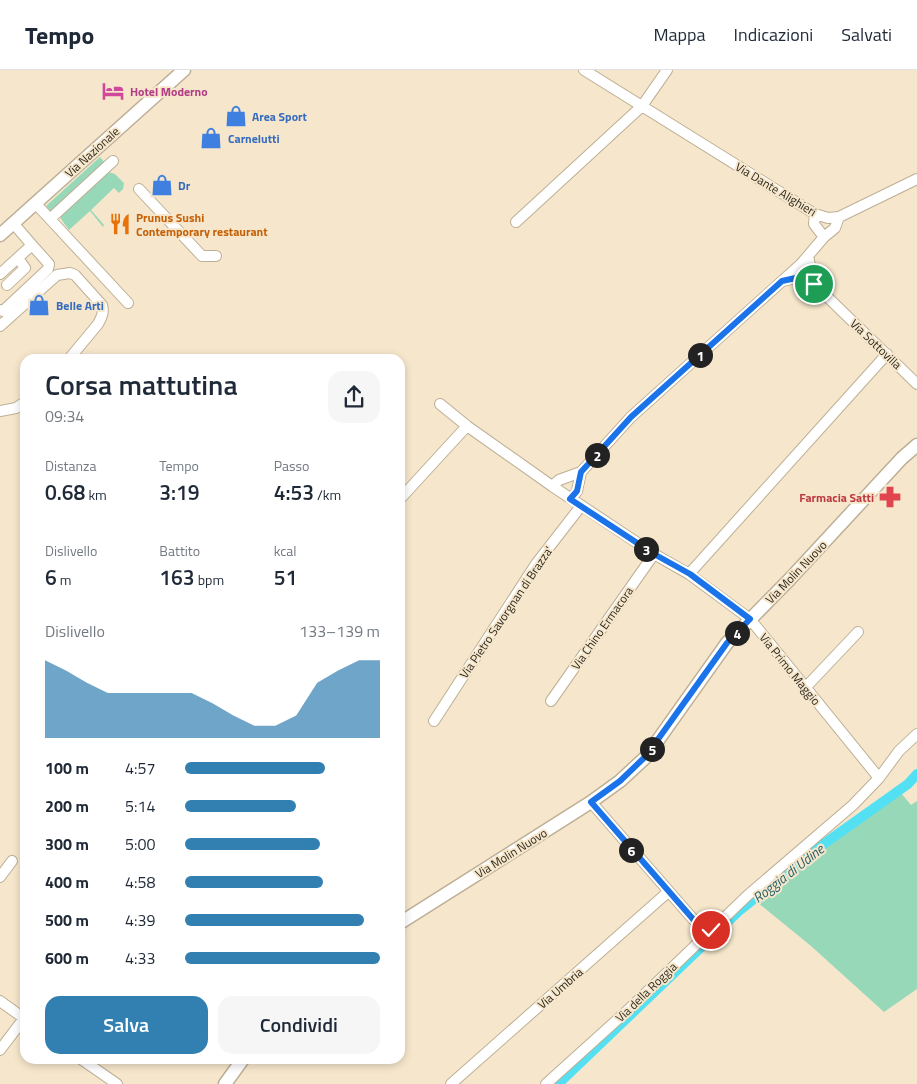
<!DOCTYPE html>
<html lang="it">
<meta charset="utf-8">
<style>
body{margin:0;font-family:"Titillium Web",sans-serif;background:#f6f6f7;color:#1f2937;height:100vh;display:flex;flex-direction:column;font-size:19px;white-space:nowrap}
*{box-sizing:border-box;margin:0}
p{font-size:16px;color:#747a83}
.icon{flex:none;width:28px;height:28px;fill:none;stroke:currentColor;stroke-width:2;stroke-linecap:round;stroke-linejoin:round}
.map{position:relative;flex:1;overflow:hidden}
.panel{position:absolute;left:20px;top:284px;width:385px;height:710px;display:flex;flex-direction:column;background:#fff;border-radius:15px;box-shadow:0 2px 8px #0003}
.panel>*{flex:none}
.pin{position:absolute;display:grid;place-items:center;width:42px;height:42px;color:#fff;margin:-21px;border:2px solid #fff;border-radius:50%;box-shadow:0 1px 5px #0007}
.km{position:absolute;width:25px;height:25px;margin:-12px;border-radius:50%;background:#222;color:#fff;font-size:14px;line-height:25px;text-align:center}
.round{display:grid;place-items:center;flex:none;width:52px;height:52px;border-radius:15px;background:#f6f6f7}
.summary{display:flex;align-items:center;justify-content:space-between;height:85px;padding:0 25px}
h1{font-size:28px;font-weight:600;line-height:38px}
.figures{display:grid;grid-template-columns:repeat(3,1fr);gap:8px;height:85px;padding:5px 25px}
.figures div{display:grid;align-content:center}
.figures b{font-size:21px;font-weight:600}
.figures small{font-size:14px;font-weight:400}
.figures p{font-size:14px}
.chart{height:140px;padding:10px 25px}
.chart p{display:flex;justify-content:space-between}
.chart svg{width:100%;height:90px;margin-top:5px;fill:#3280b2;opacity:.7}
.button{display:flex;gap:10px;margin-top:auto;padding:10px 25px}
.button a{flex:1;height:58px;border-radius:15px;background:#3280b2;color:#fff;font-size:20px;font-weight:600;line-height:58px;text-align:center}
.button a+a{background:#f6f6f7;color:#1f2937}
ul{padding:0 25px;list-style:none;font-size:16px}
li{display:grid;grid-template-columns:80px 60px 1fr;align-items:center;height:38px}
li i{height:12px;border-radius:6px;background:#3280b2}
header{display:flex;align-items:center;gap:30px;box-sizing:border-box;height:70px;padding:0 25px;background:#fff;border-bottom:1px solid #e0e1e3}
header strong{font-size:24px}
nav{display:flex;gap:28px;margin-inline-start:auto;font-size:18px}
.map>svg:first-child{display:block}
.green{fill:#97d8b9}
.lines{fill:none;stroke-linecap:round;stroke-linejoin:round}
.canal{stroke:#54e0f3;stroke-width:10}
.minor-casing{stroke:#bdaf95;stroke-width:12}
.major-casing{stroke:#bdaf95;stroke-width:15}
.minor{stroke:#fff;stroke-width:10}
.major{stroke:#fff;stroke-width:12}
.route-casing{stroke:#fff;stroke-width:10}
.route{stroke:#1a73e8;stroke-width:6}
.labels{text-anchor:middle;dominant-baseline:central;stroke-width:4;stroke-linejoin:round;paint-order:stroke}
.hotel-label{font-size:12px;font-weight:bold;fill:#b23c85;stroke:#f6e7cc;text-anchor:start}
.shop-label{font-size:12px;font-weight:bold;fill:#366cbe;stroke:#f6e7cc;text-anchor:start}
.street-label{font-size:12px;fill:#2e291f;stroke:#f6e7cc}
.food-label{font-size:12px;font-weight:bold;fill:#c56008;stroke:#f6e7cc;text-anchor:start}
.health-label{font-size:12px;font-weight:bold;fill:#be3a42;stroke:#f6e7cc;text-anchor:end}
.water-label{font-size:14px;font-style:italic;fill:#286169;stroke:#f6e7cc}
</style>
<header>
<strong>Tempo</strong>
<nav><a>Mappa</a><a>Indicazioni</a><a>Salvati</a></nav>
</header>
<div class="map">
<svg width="917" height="1014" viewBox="0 0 917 1014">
<rect width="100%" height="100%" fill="#f6e7cc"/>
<path class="green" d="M 100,87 L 105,93 L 51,142 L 46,136 Z
M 108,102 L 115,104 L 124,113 L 123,119 L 119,123 L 114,118 L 91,140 L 104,155 L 103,157 L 90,141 L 69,160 L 61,149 L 61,145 L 103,105 Z
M 901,723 L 911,735 L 917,731 L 917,919 L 884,942 L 811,876 L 757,832 L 820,782 Z"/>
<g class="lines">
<path class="canal" d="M 558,1014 L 740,840 L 818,778 L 908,714 L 917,704"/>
<g class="minor-casing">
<path id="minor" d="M 584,0 L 815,144 L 828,148 L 839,147 L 917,109
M 139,119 L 202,186 L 216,186
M 35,133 L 50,149 L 113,91
M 815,144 L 814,154 L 824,167
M 50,149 L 128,233
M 516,152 L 642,36 L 667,0
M 808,186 L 814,214
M 0,204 L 32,175 L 13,153
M 783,211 L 799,207 L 814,214 L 917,314
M 7,215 L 25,198 L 18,188
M 0,240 L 3,241 L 48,199 L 49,194 L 32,175
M 0,256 L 57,205 L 70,203 L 75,205 L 102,235 C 104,242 102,247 98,254 L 69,289
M 440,334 L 467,356 L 552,416 L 654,484 L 689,504 L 750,549 L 879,708
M 0,341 L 16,338 L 25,332
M 552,416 L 559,410 L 581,402
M 400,429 L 467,356
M 571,429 L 577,421 L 581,402 L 631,347 L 801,194 L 824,167 L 835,158 L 839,147
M 689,504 L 887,284
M 805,618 L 858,562
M 551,631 L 654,484
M 434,651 L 536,494 L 581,436
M 591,732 L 706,864
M 0,807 L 12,791
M 0,931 L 25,949
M 0,980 L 25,947
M 81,989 L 117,1014
M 451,1014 L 668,822
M 546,1014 L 628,940 L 748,825 L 853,735 L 879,708 L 899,681 L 917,664"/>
</g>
<g class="major-casing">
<path id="major" d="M 0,165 L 184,0
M 400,853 L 591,732 L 620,711 L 646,687 L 727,573 L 789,510 L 902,388 L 917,375
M 225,1014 L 243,989"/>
</g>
<use href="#minor" class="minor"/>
<use href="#major" class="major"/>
</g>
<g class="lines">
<g class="route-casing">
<path id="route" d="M 711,860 L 706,864 L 591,732 L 620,711 L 646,686 L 727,573 L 750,549 L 690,504 L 654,484 L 570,429 L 577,421 L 581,402 L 631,347 L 782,211 L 800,207 L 814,214"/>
</g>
<use href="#route" class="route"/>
</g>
<defs>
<g id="hotel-bare" transform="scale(1.725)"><path d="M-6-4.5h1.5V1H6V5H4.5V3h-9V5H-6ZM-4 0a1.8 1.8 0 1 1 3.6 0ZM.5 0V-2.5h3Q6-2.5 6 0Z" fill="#d1479c" stroke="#f6e7cc" stroke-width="2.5" paint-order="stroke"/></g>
<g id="shop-bare" transform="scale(1.725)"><path d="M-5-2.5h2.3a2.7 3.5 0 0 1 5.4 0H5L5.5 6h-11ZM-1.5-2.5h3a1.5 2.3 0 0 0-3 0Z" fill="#3f7fe0" stroke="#f6e7cc" stroke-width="2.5" paint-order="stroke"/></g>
<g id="restaurant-bare" transform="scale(1.725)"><path d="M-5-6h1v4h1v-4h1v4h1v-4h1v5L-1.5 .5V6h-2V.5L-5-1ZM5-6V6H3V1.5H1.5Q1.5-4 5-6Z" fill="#e8710a" stroke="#f6e7cc" stroke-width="2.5" paint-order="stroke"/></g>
<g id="pharmacy-bare" transform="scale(1.725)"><path d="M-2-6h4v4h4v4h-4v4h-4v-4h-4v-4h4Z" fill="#e0444e" stroke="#f6e7cc" stroke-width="2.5" paint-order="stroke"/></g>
</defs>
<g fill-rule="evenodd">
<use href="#hotel-bare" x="113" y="21"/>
<use href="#shop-bare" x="236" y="46"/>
<use href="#shop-bare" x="211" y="68"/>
<use href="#shop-bare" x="162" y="115"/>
<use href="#restaurant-bare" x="120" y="154"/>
<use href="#shop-bare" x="39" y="235"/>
<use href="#pharmacy-bare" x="890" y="427"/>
</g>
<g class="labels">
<g class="hotel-label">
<text x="130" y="21">Hotel Moderno</text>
</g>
<g class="shop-label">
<text x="252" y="46">Area Sport</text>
<text x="228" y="68">Carnelutti</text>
<text x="178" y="115">Dr</text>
<text x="56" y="235">Belle Arti</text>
</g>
<g class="street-label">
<text transform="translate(92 82) rotate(-42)">Via Nazionale</text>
<text transform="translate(776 119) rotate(31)">Via Dante Alighieri</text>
<text transform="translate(876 274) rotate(44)">Via Sottovilla</text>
<text transform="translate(796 502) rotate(-46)">Via Molin Nuovo</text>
<text transform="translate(506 542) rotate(-56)">Via Pietro Savorgnan di Brazza'</text>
<text transform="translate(602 558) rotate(-55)">Via Chino Ermacora</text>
<text transform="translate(790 599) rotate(51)">Via Primo Maggio</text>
<text transform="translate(511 783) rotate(-32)">Via Molin Nuovo</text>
<text transform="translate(560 918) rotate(-41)">Via Umbria</text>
<text transform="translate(646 922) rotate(-44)">Via della Roggia</text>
</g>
<g class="food-label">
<text x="136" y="147">Prunus Sushi<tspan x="136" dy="14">Contemporary restaurant</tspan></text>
</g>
<g class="health-label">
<text x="874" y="427">Farmacia Satti</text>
</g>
<g class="water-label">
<text transform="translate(788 803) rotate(-38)">Roggia di Udine</text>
</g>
</g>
</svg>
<div class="pin" style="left:814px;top:214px;background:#1e9e55"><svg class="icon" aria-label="arrive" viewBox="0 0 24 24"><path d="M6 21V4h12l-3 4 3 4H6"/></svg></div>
<div class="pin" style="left:711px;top:860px;background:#d93025"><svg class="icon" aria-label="check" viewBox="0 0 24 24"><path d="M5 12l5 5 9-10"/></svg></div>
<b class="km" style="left:700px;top:285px">1</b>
<b class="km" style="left:597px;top:385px">2</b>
<b class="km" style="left:646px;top:479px">3</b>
<b class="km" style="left:737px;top:563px">4</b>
<b class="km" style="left:652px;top:679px">5</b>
<b class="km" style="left:631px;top:780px">6</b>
<section class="panel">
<div class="summary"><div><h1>Corsa mattutina</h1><p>09:34</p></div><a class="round"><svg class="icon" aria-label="share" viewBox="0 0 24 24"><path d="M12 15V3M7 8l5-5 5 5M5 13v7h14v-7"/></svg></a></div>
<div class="figures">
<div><p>Distanza</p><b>0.68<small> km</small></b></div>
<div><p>Tempo</p><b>3:19</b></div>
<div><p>Passo</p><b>4:53<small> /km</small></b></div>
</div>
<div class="figures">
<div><p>Dislivello</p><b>6<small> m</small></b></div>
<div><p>Battito</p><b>163<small> bpm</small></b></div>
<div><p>kcal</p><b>51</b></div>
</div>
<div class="chart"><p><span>Dislivello</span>133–139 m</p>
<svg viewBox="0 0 160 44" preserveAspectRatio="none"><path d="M0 44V6L10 11L20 17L30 22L40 22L50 22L60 22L70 22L80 27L90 33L100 38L110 38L120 33L130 17L140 11L150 6L160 6V44z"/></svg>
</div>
<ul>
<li><b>100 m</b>4:57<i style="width:72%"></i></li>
<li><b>200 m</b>5:14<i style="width:57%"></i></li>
<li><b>300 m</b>5:00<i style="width:69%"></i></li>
<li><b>400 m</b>4:58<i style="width:71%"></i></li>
<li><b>500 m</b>4:39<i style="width:92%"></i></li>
<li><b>600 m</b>4:33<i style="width:100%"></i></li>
</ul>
<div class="button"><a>Salva</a><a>Condividi</a></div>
</section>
</div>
